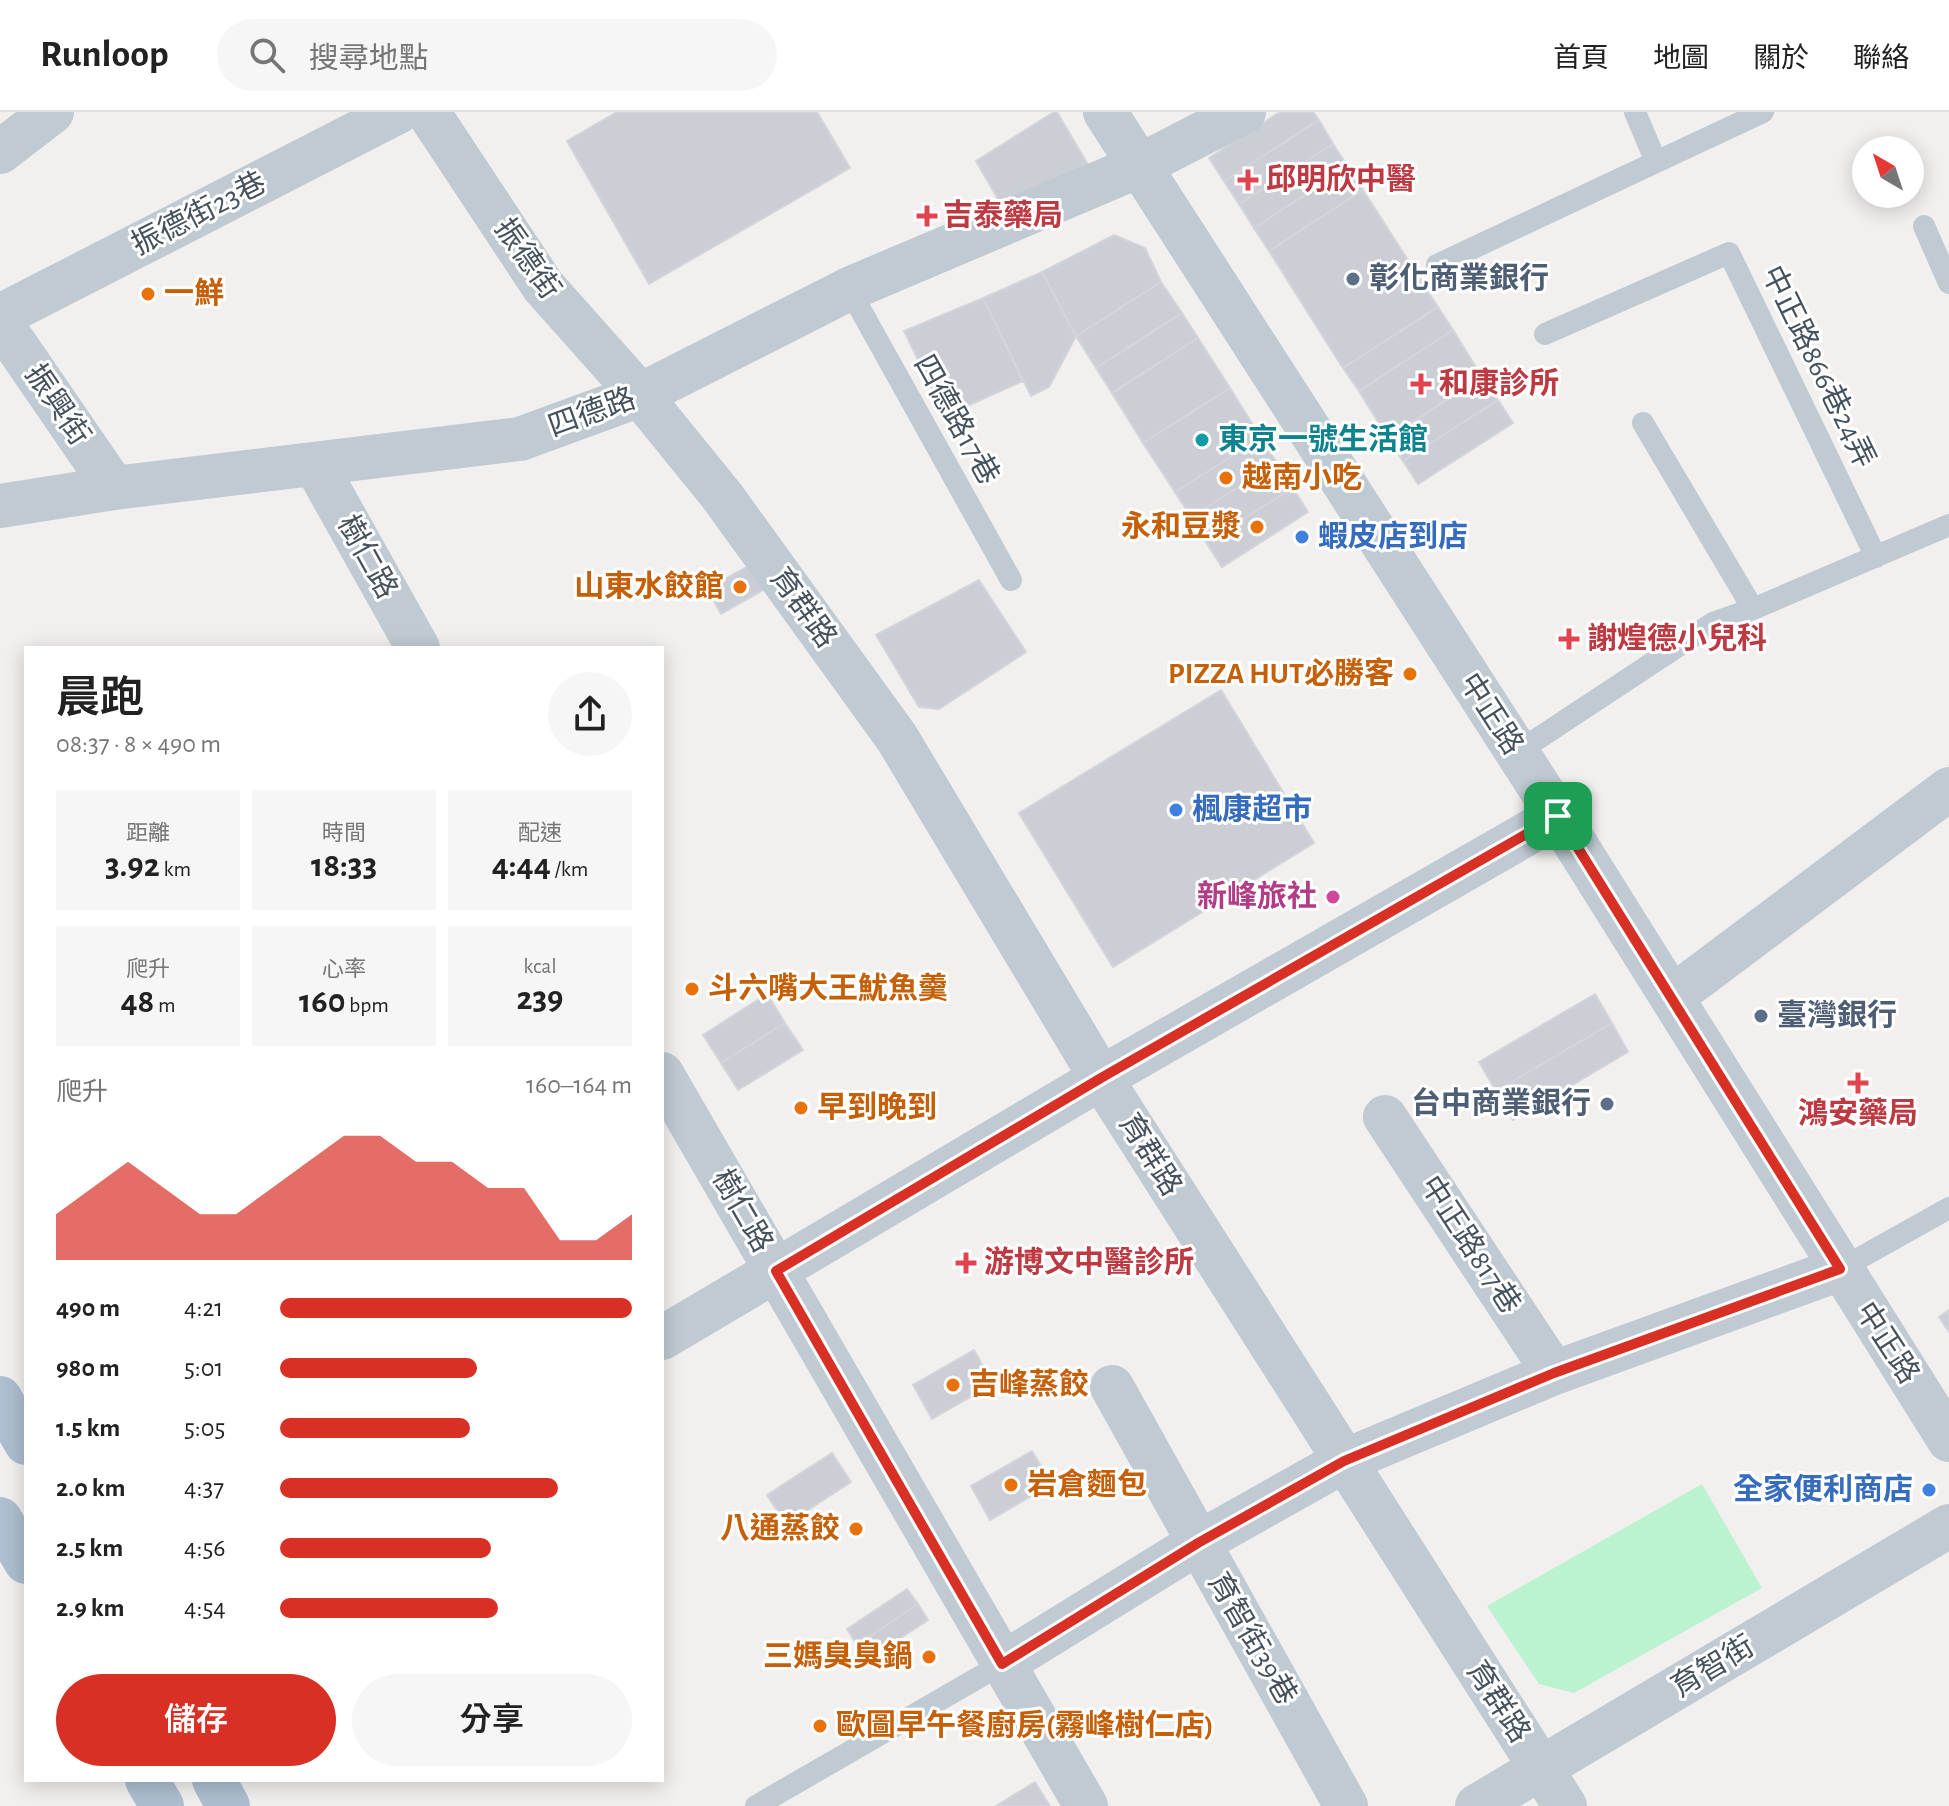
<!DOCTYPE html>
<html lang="zh-TW">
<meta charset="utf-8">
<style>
body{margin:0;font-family:"Alegreya Sans","Noto Sans TC",sans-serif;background:#f6f6f6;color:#222;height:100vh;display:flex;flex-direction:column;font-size:30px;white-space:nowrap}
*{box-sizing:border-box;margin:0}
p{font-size:26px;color:#767676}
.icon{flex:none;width:44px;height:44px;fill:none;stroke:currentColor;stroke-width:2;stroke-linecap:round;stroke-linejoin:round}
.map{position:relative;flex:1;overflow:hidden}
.panel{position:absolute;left:24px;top:534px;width:640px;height:1136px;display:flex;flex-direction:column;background:#fff;border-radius:0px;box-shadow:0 4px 20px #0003}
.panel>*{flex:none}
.needle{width:52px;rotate:321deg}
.controls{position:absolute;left:1852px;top:24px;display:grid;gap:16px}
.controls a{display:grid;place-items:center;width:72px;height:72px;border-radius:50%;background:#fff;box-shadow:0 4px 20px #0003;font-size:40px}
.pin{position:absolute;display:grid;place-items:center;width:68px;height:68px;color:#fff;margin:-34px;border-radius:16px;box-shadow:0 4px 12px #0006}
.round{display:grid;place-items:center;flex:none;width:84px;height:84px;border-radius:42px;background:#f6f6f6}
.headline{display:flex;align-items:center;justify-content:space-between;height:136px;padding:0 32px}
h1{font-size:44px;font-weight:600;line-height:60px}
.metrics{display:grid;grid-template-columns:repeat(3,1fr);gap:12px;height:136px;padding:8px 32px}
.metrics div{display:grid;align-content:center;border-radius:0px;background:#f6f6f6;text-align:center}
.metrics b{font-size:34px;font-weight:600}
.metrics small{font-size:22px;font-weight:400}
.metrics p{font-size:22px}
.chart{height:224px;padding:16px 32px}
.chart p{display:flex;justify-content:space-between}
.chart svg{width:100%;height:144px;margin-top:8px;fill:#d93025;opacity:.7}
.cta{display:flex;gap:16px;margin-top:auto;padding:16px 32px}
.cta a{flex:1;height:92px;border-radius:48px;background:#d93025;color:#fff;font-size:32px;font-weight:600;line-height:92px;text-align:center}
.cta a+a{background:#f6f6f6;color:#222}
ul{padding:0 32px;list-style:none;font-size:26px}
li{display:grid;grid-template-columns:128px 96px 1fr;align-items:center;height:60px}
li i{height:20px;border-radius:10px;background:#d93025}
header{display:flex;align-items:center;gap:48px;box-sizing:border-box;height:112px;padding:0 40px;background:#fff;border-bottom:2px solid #e0e0e0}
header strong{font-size:38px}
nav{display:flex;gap:44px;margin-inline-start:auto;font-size:28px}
.search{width:560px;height:72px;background:#f6f6f6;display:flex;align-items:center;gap:20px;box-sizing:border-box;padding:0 28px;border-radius:44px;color:#767676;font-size:30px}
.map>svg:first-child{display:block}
.green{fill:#bbf3d1}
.building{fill:#cbced4;stroke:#d3d5db;stroke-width:2}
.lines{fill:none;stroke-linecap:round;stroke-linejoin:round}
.service{stroke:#bfcad2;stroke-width:22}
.minor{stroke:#bfcad2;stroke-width:44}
.tertiary{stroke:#bfcad2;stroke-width:44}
.primary{stroke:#adbed0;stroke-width:44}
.route-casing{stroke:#fff;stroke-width:16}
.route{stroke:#d93025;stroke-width:10}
.health-dot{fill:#e0444e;stroke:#fff;stroke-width:3}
.service-dot{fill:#5c6f8a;stroke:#fff;stroke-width:3}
.food-dot{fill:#e8710a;stroke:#fff;stroke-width:3}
.culture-dot{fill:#0f9aa8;stroke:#fff;stroke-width:3}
.shop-dot{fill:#3f7fe0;stroke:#fff;stroke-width:3}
.hotel-dot{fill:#d1479c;stroke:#fff;stroke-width:3}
.labels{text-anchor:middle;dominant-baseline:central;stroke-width:6;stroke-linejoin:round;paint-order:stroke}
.health-label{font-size:30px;font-weight:bold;fill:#be3a42;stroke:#fff;text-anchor:start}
.street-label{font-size:30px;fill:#46535f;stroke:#fff}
.service-label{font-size:30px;font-weight:bold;fill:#4e5e75;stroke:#fff;text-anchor:start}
.food-label{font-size:30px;font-weight:bold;fill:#c56008;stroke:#fff;text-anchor:start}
.culture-label{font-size:30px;font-weight:bold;fill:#0d838f;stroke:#fff;text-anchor:start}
.shop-label{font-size:30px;font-weight:bold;fill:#366cbe;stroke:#fff;text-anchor:start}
.hotel-label{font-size:30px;font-weight:bold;fill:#b23c85;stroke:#fff;text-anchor:end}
</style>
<header>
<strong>Runloop</strong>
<div class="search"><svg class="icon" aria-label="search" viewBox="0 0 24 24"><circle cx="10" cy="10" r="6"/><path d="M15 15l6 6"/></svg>搜尋地點</div>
<nav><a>首頁</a><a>地圖</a><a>關於</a><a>聯絡</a></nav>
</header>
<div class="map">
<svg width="1949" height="1694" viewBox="0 0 1949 1694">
<rect width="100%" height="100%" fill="#f2efef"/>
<path class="green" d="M 1702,1372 L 1762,1476 L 1574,1581 L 1539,1572 L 1487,1494 Z"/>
<path class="building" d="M 617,0 L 817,0 L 850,56 L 649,172 L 567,29 Z
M 1054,0 L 1057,0 L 1088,53 L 1006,101 L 976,49 Z
M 1280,0 L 1313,0 L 1319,8 L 1224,69 L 1209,46 Z
M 1319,8 L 1333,32 L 1239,92 L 1224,69 Z
M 1333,32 L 1348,55 L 1254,116 L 1239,92 Z
M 1348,55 L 1363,78 L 1269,139 L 1254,116 Z
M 1363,78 L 1438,195 L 1343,256 L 1269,139 Z
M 1114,123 L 1145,136 L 1161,170 L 1076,224 L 1042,160 Z
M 1042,160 L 1076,224 L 1049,275 L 1031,284 L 983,186 Z
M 1161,170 L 1182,201 L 1096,256 L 1076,224 Z
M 983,186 L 1023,269 L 945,304 L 904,219 Z
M 1438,195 L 1453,218 L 1359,279 L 1343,256 Z
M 1182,201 L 1198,226 L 1112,281 L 1096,256 Z
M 1453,218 L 1482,265 L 1388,326 L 1359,279 Z
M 1198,226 L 1230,276 L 1143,331 L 1112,281 Z
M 1482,265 L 1498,288 L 1403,349 L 1388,326 Z
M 1230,276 L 1261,326 L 1175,380 L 1143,331 Z
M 1498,288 L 1513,311 L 1418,372 L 1403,349 Z
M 1261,326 L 1277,351 L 1191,405 L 1175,380 Z
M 1277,351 L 1293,376 L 1206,430 L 1191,405 Z
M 1293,376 L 1308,400 L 1222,455 L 1206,430 Z
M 759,448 L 772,473 L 721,502 L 707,477 Z
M 979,468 L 1026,540 L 939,597 L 919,595 L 876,523 Z
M 1221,578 L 1314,731 L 1113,855 L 1019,701 Z
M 767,882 L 785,911 L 721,951 L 703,923 Z
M 1595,882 L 1612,911 L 1496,979 L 1479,950 Z
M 785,911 L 803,938 L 738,978 L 721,951 Z
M 1612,911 L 1628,940 L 1513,1008 L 1496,979 Z
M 1949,1198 L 1949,1220 L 1939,1205 Z
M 974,1238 L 993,1272 L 932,1307 L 913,1273 Z
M 1032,1339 L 1052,1372 L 990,1408 L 971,1374 Z
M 832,1341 L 851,1370 L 786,1412 L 767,1383 Z
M 907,1477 L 918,1492 L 857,1533 L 847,1517 Z
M 918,1492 L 928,1508 L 867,1548 L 857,1533 Z
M 1035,1670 L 1050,1694 L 996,1694 Z"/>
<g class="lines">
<path class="service" d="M 1656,50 L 1763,0
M 1924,114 L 1949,171
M 1437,153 L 1656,50 L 1635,0
M 849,177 L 1011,468
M 1545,222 L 1729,141 L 1876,445
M 1643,311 L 1753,497
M 1516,641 L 1713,511 L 1753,497 L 1949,413
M 1840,1157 L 1949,1096
M 756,1694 L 1002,1552"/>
<path class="minor" d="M 428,0 L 543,174 L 640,283 L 722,384 L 897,626 L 1101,966 L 1565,1694
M 0,40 L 52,0
M 0,204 L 398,0
M 0,210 L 114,376
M 316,354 L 418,536
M 1672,885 L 1949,677
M 662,962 L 1086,1694
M 1385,1005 L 1554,1261
M 662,1226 L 1101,966 L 1558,704
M 1112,1275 L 1346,1694
M 1002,1552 L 1198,1431 L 1344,1349 L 1554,1261 L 1840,1157
M 1477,1694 L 1949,1414"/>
<path class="tertiary" d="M 1105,0 L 1558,704 L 1949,1328
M 0,394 L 114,376 L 520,327 L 640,283 L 849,177 L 1139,54 L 1244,0"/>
<path class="primary" d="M 0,1286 L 26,1331
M 0,1407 L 26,1450
M 147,1668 L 162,1694
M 214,1668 L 228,1694"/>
</g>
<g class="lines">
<g class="route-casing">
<path id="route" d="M 1558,704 L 1840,1157 L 1554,1261 L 1344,1349 L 1198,1431 L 1002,1552 L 776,1159 L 1101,966 Z"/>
</g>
<use href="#route" class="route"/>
</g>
<g class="health-dot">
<path d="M1244 56h8v8h8v8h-8v8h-8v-8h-8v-8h8z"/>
<path d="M923 92h8v8h8v8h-8v8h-8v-8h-8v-8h8z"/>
<path d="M1417 260h8v8h8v8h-8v8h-8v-8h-8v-8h8z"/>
<path d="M1565 515h8v8h8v8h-8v8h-8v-8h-8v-8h8z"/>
<path d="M1854 959h8v8h8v8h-8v8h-8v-8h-8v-8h8z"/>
<path d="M962 1139h8v8h8v8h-8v8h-8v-8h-8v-8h8z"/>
</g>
<g class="service-dot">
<circle cx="1353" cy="167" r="8"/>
<circle cx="1761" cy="904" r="8"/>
<circle cx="1607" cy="992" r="8"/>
</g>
<g class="food-dot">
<circle cx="148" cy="182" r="8"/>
<circle cx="1226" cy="366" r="8"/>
<circle cx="1257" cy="415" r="8"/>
<circle cx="740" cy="475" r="8"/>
<circle cx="1410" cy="562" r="8"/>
<circle cx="692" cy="877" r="8"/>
<circle cx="801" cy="996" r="8"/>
<circle cx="953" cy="1273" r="8"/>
<circle cx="1011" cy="1373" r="8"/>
<circle cx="856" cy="1417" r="8"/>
<circle cx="929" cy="1545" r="8"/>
<circle cx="820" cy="1614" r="8"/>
</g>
<circle class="culture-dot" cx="1202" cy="328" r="8"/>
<g class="shop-dot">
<circle cx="1302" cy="425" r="8"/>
<circle cx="1176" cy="698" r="8"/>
<circle cx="1929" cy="1378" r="8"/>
</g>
<circle class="hotel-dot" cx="1333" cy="785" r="8"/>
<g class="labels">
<g class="health-label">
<text x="1266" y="68">邱明欣中醫</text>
<text x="943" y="104">吉泰藥局</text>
<text x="1439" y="272">和康診所</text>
<text x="1587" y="527">謝煌德小兒科</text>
<text x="1858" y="1002" text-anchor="middle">鴻安藥局</text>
<text x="984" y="1151">游博文中醫診所</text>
</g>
<g class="street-label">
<text transform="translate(199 102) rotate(-27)">振德街23巷</text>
<text transform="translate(527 147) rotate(55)">振德街</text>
<text transform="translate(1818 255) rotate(64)">中正路866巷24弄</text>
<text transform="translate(57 293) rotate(56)">振興街</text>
<text transform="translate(592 301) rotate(-20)">四德路</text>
<text transform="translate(956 308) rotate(61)">四德路17巷</text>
<text transform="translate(367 445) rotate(61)">樹仁路</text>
<text transform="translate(803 496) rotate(54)">育群路</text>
<text transform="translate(1491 602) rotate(57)">中正路</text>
<text transform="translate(1150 1043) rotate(58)">育群路</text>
<text transform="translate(742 1099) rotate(60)">樹仁路</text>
<text transform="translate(1470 1133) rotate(57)">中正路817巷</text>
<text transform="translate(1887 1231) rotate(57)">中正路</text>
<text transform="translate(1252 1527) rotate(60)">育智街39巷</text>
<text transform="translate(1713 1555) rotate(-31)">育智街</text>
<text transform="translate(1498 1590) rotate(57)">育群路</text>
</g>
<g class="service-label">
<text x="1369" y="167">彰化商業銀行</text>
<text x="1777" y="904">臺灣銀行</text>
<text x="1591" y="992" text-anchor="end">台中商業銀行</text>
</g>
<g class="food-label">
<text x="164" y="182">一鮮</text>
<text x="1242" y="366">越南小吃</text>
<text x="1241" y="415" text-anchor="end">永和豆漿</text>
<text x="724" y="475" text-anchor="end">山東水餃館</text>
<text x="1394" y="562" text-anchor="end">PIZZA HUT必勝客</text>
<text x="708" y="877">斗六嘴大王魷魚羹</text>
<text x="817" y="996">早到晚到</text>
<text x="969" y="1273">吉峰蒸餃</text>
<text x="1027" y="1373">岩倉麵包</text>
<text x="840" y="1417" text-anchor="end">八通蒸餃</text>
<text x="913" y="1545" text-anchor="end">三媽臭臭鍋</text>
<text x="836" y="1614">歐圖早午餐廚房(霧峰樹仁店)</text>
</g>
<g class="culture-label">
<text x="1218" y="328">東京一號生活館</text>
</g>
<g class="shop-label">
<text x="1318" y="425">蝦皮店到店</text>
<text x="1192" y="698">楓康超市</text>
<text x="1913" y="1378" text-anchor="end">全家便利商店</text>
</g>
<g class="hotel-label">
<text x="1317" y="785">新峰旅社</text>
</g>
</g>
</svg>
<div class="controls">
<a><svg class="needle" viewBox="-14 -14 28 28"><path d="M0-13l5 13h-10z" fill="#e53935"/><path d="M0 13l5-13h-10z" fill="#767676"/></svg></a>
</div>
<div class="pin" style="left:1558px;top:704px;background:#1e9e55"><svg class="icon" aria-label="arrive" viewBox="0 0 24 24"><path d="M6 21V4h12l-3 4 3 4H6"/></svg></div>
<section class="panel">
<div class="headline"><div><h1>晨跑</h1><p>08:37 · 8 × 490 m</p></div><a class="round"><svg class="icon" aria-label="share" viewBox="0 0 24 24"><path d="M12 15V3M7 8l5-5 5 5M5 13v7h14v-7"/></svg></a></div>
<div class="metrics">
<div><p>距離</p><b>3.92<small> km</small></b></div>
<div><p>時間</p><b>18:33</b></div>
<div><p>配速</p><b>4:44<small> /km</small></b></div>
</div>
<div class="metrics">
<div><p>爬升</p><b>48<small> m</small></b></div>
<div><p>心率</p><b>160<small> bpm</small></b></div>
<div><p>kcal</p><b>239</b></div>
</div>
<div class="chart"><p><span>爬升</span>160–164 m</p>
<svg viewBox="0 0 160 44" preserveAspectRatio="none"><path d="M0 44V30L10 22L20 14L30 22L40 30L50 30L60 22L70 14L80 6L90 6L100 14L110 14L120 22L130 22L140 38L150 38L160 30V44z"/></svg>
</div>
<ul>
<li><b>490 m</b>4:21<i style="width:100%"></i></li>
<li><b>980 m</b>5:01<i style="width:56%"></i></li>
<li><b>1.5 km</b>5:05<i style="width:54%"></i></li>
<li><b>2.0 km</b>4:37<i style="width:79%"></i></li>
<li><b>2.5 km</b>4:56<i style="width:60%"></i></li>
<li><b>2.9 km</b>4:54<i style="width:62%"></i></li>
</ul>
<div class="cta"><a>儲存</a><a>分享</a></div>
</section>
</div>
